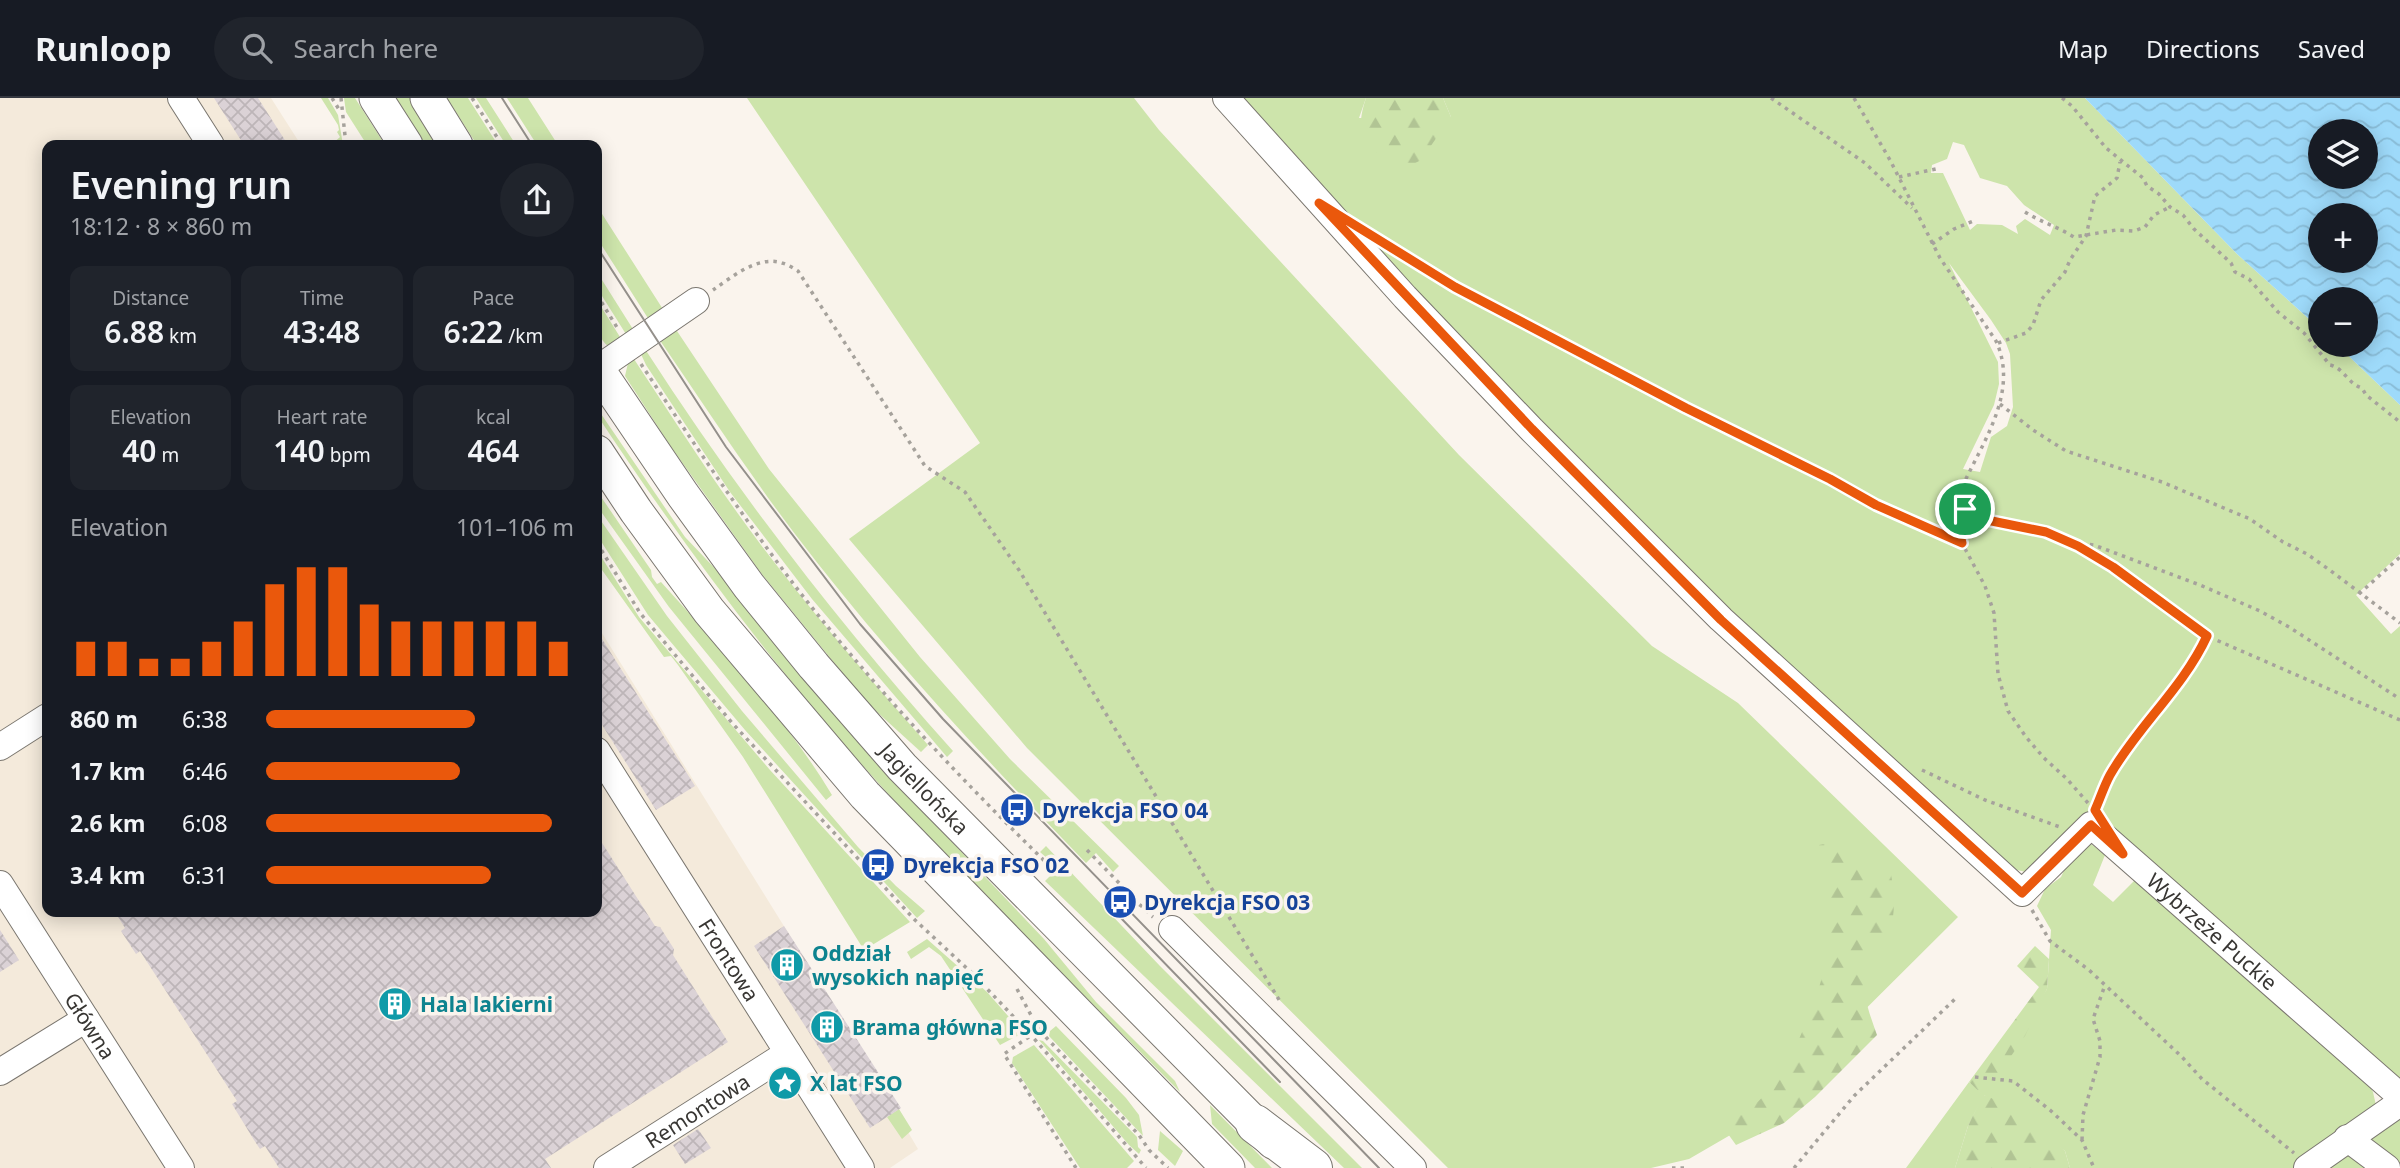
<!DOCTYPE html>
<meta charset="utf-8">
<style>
body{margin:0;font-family:"Noto Sans",sans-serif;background:#20242c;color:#f1f3f6;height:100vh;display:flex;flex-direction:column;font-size:26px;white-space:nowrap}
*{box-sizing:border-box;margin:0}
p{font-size:23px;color:#9ea1a6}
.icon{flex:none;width:38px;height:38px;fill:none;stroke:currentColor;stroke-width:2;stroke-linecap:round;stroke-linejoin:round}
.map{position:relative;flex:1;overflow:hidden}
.details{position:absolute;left:42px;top:42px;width:560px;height:777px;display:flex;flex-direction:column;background:#171b24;border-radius:14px;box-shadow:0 4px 18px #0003}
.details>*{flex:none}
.fabs{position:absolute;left:2308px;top:21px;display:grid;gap:14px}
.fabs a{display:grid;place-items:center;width:70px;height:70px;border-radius:50%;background:#171b24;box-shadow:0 4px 18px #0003;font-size:35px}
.pin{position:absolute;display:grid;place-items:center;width:60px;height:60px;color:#fff;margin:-30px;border:4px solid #fff;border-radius:50%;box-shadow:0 2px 7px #0007}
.round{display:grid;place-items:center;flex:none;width:74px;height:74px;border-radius:37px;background:#20242c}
.summary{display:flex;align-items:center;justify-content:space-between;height:119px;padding:0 28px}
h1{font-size:38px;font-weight:600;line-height:52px}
.stats{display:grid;grid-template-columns:repeat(3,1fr);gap:10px;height:119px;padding:7px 28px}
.stats div{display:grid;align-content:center;border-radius:14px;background:#20242c;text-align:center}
.stats b{font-size:30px;font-weight:600}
.stats small{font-size:19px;font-weight:400}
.stats p{font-size:19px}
.chart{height:196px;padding:14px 28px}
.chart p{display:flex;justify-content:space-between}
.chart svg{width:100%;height:126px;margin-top:7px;stroke:#ea580c;stroke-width:6}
ul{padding:0 28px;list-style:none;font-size:23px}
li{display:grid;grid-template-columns:112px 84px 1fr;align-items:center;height:52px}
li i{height:18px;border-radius:9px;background:#ea580c}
header{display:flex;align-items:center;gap:42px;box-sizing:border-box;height:98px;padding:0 35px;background:#171b24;border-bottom:2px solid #363941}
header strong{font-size:33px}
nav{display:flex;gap:38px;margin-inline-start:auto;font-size:24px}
.search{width:490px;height:63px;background:#20242c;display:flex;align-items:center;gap:18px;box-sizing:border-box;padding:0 24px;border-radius:38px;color:#9ea1a6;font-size:26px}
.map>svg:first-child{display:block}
.built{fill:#f4eadb}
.green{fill:#cde4ab;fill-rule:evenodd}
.forest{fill:url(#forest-firs)}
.water{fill:url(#water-waves);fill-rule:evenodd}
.building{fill:url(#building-cross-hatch)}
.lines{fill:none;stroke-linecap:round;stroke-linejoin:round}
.minor-casing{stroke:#7a766f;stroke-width:28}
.major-casing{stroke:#7a766f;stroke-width:35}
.highway-casing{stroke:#7a766f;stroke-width:40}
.path{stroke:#a6a29c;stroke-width:3.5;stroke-dasharray:3.5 5;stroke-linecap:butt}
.minor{stroke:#fff;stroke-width:26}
.major{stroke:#fff;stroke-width:33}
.highway{stroke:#fff;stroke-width:38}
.tram{stroke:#94908b;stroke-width:2}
.route-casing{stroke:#fff;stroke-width:14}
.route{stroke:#ea580c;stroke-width:9}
.labels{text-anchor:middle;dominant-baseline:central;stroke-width:7;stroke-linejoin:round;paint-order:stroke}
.street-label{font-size:21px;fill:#383633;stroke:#faf4ed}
.transit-label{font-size:21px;font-weight:bold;fill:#164399;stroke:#faf4ed;text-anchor:start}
.culture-label{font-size:21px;font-weight:bold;fill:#0d838f;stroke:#faf4ed;text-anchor:start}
</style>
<header>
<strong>Runloop</strong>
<div class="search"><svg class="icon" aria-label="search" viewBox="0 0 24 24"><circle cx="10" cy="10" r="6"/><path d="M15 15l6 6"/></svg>Search here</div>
<nav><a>Map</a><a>Directions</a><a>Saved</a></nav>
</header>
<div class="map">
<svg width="2400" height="1070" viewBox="0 0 2400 1070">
<defs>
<pattern id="forest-firs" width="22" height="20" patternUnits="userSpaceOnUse" patternTransform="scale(1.75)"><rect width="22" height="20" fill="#cde4ab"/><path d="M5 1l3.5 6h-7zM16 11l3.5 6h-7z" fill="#b1c494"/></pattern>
<pattern id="water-waves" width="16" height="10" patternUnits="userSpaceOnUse" patternTransform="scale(1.75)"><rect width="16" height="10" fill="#9edafa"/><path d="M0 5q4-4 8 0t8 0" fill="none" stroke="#89bcd7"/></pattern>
<pattern id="building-cross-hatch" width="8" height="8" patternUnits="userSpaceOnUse" patternTransform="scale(1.75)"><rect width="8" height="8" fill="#dbd2d6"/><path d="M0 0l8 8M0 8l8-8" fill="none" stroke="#bdb5b8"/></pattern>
</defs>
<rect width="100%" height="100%" fill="#faf4ed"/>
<path class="built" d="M 0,0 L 271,0 L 301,47 L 47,47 L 47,814 L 597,814 L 597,527 L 841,920 L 918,1051 L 890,1070 L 0,1070 Z"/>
<path class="green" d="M 321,0 L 328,0 L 338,17 L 343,47 L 331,47 L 340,39 L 337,34 L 339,32 L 338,27 Z
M 344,0 L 355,0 L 385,47 L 367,47 L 346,14 Z
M 395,0 L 410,0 L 438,47 L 426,47 Z
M 447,0 L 468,0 L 498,47 L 477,47 Z
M 476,0 L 486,0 L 516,47 L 506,47 Z
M 507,0 L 528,0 L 558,47 L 537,47 Z
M 747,0 L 1134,0 L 1159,32 L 1459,357 L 1652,548 L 1738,605 L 1958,819 L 1751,1025 L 1689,1061 L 1651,1070 L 1448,1070 L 1027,650 L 849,441 L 980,345 Z
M 1235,0 L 1366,0 L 1359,20 L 1451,19 L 1443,0 L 2085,0 L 2237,156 L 2320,231 L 2320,247 L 2337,247 L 2400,307 L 2400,456 L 2356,497 L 2391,536 L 2400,528 L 2400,981 L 2090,716 L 2026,774 L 2004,769 L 1724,512 L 1412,195 ZM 1953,44 L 1964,47 L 1980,80 L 2007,88 L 2024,107 L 2054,127 L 2050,137 L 2025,121 L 2016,128 L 2018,136 L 2002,127 L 1977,126 L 1970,132 L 1943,75 L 1931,75 L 1932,67 L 1947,61 ZM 1949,165 L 1991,222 L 2006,245 L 2010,256 L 2013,309 L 2007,328 L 1991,339 L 1980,374 L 1963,371 L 1994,307 L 1999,286 L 1998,264 Z
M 597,108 L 666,216 L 651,225 L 597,140 Z
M 597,174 L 636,236 L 629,241 L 597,190 Z
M 597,202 L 620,239 L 623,245 L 609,249 C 594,237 597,221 597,202 Z
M 675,230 L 769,371 L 920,559 L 1010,661 L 1119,768 L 1113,774 L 1096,755 L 1086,765 C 984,660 884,553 795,436 C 747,373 704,307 659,241 Z
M 645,251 C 737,394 840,527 953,653 L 947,659 L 812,501 L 730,394 L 646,267 L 640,254 Z
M 632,258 C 674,322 715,386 761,447 C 813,516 870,581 928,647 L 921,654 L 866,604 L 761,475 L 669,346 L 625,278 L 628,265 Z
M 597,310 L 685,439 L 725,481 L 877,665 L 1044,841 L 1096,904 L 1175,983 L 1180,994 C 1060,872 935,754 824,623 C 742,526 667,423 597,317 Z
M 597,393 L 651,472 L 652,479 L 657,486 L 661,484 C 722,552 785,619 832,697 L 826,702 L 669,509 L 597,408 Z
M 597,417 L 667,518 L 742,613 L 858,749 L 896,788 L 925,813 L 917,820 L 745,632 L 648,517 L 597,437 Z
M 597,452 L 639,519 L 770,672 L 910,824 L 864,852 L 743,659 L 678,567 L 671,558 L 664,559 L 597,465 Z
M 2091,746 L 2105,757 L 2093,787 L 2113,804 L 2137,780 L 2365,979 L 2373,994 L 2377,1012 L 2295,1070 L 2070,1070 L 2065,1053 L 1984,997 L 1968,1028 L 1955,1070 L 1906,1070 L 1969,984 L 1983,996 L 2047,891 L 2051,832 L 2037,808 L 2045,791 L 2061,779 L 2073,753 Z
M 1046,748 L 1160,868 L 1362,1070 L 1344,1070 L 1045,783 L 1058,770 L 1040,754 Z
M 927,841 L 987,894 L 1023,935 L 1000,947 L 941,858 L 929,849 L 911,861 L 907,854 Z
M 1056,928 L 1126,1000 L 1139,1017 L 1143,1038 L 1049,938 L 1050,933 Z
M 1039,942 L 1043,943 L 1137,1039 L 1138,1049 L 1141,1052 L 1139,1056 L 1129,1047 Z
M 1034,947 L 1134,1063 L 1127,1070 L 1080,1070 L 1012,965 L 1013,959 Z
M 1210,1007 L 1272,1070 L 1255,1070 L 1212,1026 Z
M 899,1011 L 912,1032 L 902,1041 L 887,1019 Z
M 2400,1012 L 2400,1070 L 2366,1044 Z
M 1160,1033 L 1183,1053 L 1175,1068 L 1158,1052 Z
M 2342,1058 L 2353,1058 L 2370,1070 L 2325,1070 Z"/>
<path class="forest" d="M 1366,0 L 1443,0 L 1451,19 L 1421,62 L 1402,72 C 1368,50 1352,42 1366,0 Z
M 1836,744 L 1856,764 L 1891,776 C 1894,794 1897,820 1887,836 C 1881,844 1870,853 1867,862 C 1858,887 1869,914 1877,937 L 1815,999 L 1784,1025 L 1736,1047 L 1723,1029 C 1742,1017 1762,1003 1776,984 C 1795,959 1828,875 1830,843 C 1833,812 1825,778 1819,747 Z
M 2035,848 L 2049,861 L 2047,891 L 2025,938 L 1984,997 L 2016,1010 L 2065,1053 L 2070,1070 L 1955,1070 L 1968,1028 L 1983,997 L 1969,984 L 2039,889 L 2017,868 Z"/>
<path class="water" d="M 2085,0 L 2400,0 L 2400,307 L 2337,247 L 2366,247 L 2366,201 L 2320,201 L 2320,231 L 2237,156 ZM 2320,33 L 2366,33 L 2366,79 L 2320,79 ZM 2320,117 L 2366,117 L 2366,163 L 2320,163 Z"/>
<path class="building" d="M 214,0 L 258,0 L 288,47 L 244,47 Z
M 597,533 L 695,688 L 656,712 L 597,619 Z
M 597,737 L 655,828 L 660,829 L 674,851 L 673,857 L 728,944 L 545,1061 L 551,1070 L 279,1070 L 265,1048 L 260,1051 L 254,1042 L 232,1006 L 237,1003 L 140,853 L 136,856 L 121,833 L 125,830 L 115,814 L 597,814 Z
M 784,828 L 901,1010 L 870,1030 L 754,848 Z
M 0,832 L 19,862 L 0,874 Z
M 698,1031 L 711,1050 L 685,1066 L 673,1047 Z"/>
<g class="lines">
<g class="minor-casing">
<g id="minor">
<path d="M 181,0 L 211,47"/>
<path id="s1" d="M 1226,0 L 1405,199 L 1532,332 L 1721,521 L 2022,795 L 2091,727 L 2400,998"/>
<path d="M 597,271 L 696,203"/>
<path d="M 0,649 L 47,619"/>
<path id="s2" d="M 597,653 L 861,1070"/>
<path id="s3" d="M 0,786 L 181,1070"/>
<path d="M 1172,831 L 1413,1070"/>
<path d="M 0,974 L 86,921"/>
<path d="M 2347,1040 L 2387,1070"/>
<path id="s4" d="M 607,1070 L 788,955"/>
<path d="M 2307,1070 L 2400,1005"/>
</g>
</g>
<g class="major-casing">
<g id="major">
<path d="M 376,0 L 406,47"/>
<path d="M 427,0 L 456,47"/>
<path id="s5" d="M 597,270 L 683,397 L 749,488 L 814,568 L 902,669 L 1273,1044"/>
<path d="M 597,354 L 636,413 L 709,513 L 865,697 L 1228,1070"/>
</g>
</g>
<g class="highway-casing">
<path id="highway" d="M 1255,1026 L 1313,1070"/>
</g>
<path class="path" d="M 332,0 L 340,13
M 341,0 L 346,47
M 472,0 L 502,47
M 1771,0 L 1865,65 L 1912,110
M 1854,0 L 1890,62 L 1940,160 L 1996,243 C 2019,293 1984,342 1963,387 L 1962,400 L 1965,410
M 2062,0 L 2072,8 L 2106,50 L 2143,80 L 2147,88 L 2159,96 L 2170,109 L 2183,117 L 2194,131 L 2231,165 L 2235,174 L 2249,181 L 2278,214 L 2304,235 L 2330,267 C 2344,270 2348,286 2362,290 L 2366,297 L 2400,324
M 1899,79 L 1940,70
M 2025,114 C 2041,124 2058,129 2074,139 L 2116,132 L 2134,133 L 2145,129 L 2154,117 L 2170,109
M 1932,146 L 1954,131 L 1976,122
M 1393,150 L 1455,189 L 1686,310 L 1830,381 L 1876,407 L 1962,445
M 713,192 C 732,179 758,157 782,165 C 787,166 793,170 798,173 L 925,368 L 965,394 L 1019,472 L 1281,905
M 597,197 L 618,231
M 1998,245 L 2026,235 L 2033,227 L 2041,202 L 2065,174 L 2070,162 L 2086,138 L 2095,98 L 2117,80 L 2120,64
M 641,266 C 693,344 745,423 802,497 C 881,597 969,690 1060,778
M 2000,306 L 2033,332 L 2066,353 L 2162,384 L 2250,421 L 2283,444 L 2307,456 L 2331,473 L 2400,525
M 1965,411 L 1982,421 L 2046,434 L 2079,448 L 2113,469 L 2207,538 L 2400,622
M 1965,412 L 1957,424 L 1962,445 L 1985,488 L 1994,515 L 1998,576 L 2008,613 L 2026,639 L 2044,660 L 2067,681 L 2088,705
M 2073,444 L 2094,447 L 2200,487 L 2260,513 L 2289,529 L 2400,601
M 597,445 L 640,515 L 733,626 L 915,822 L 973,876 L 1031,937 L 1146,1070
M 2359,496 L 2400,459
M 1922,672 L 1985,702 L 2060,729
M 2097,709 L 2109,679 L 2122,659 L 2171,597 L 2200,552 L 2207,538
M 1087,752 L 1121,787 C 1123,798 1132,801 1140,807 C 1145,810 1149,816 1153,819
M 2032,812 L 2050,843 L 2089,872 L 2182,959 L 2202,981 L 2294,1055
M 1017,891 L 1039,932
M 1975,979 L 2013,983 L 2050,1012 L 2082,1042 L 2094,1070
M 2082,1042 L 2083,1017 L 2100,959 L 2100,943 L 2093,921 L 2105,887
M 1076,1070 L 1004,956 L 1039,932 L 1139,1037 L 1149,1052 L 1168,1070
M 1672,1070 L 1685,1070
M 1794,1070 L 1854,998 L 1955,901"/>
<use href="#minor" class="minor"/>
<use href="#major" class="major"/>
<use href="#highway" class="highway"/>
<path class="tram" d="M 502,0 L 532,47
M 597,149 L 726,349 L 860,526 L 943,621 L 1379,1070
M 1117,816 L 1280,984"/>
</g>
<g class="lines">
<g class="route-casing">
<path id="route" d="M 1319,105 L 1455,189 L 1686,310 L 1830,381 L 1876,407 L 1962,445 L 1957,424 L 1965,411 L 1982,421 L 2046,434 L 2078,448 L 2113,469 L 2207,538 C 2183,590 2138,628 2110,677 C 2104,688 2100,701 2095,712 L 2123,756 L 2091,727 L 2022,795 L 1721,522 L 1532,331 Z"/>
</g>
<use href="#route" class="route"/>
</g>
<defs>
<g id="bus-disc" transform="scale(1.75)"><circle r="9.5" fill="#1a4fb4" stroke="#faf4ed"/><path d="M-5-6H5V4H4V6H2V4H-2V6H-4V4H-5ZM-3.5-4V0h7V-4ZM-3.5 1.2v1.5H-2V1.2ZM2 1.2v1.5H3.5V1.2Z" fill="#fff"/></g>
<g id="building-disc" transform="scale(1.75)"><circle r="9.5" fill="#0f9aa8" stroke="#faf4ed"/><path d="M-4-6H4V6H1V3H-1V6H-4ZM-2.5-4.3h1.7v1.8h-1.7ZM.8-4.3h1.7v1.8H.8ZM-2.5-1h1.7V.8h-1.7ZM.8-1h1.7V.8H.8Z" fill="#fff"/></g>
<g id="sight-disc" transform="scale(1.75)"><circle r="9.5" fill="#0f9aa8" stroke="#faf4ed"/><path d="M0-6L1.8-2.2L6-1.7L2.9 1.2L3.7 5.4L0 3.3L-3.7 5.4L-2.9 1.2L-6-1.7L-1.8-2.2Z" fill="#fff"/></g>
</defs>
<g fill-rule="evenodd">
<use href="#bus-disc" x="1017" y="712"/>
<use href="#bus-disc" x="878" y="767"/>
<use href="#bus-disc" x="1120" y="804"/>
<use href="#building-disc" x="787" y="867"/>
<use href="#building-disc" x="395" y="906"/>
<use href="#building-disc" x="827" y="929"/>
<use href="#sight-disc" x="785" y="985"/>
</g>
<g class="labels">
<g class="street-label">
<text stroke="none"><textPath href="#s5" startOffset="534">Jagiellońska</textPath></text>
<text stroke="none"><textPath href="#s1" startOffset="1384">Wybrzeże Puckie</textPath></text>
<text stroke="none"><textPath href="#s2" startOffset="247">Frontowa</textPath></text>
<text stroke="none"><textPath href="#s3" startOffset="168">Główna</textPath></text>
<text stroke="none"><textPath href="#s4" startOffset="107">Remontowa</textPath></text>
</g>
<g class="transit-label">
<text x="1042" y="712">Dyrekcja FSO 04</text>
<text x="903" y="767">Dyrekcja FSO 02</text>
<text x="1144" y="804">Dyrekcja FSO 03</text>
</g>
<g class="culture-label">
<text x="812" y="855">Oddział<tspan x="812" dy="24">wysokich napięć</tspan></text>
<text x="420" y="906">Hala lakierni</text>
<text x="852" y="929">Brama główna FSO</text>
<text x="810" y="985">X lat FSO</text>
</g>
</g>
</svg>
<div class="fabs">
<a><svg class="icon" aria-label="layers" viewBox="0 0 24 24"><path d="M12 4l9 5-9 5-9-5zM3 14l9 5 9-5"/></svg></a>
<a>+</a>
<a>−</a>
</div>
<div class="pin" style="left:1965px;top:411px;background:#1e9e55"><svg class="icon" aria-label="arrive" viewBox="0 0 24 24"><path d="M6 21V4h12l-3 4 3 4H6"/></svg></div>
<section class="details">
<div class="summary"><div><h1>Evening run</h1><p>18:12 · 8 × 860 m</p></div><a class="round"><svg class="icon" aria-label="share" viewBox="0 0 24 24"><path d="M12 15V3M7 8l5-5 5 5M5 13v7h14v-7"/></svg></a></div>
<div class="stats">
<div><p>Distance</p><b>6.88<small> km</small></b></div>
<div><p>Time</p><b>43:48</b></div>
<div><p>Pace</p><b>6:22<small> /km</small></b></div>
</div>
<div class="stats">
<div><p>Elevation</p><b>40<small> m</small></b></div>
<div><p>Heart rate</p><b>140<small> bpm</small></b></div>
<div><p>kcal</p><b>464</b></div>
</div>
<div class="chart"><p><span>Elevation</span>101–106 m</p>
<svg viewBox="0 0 160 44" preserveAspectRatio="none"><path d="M5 44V32M15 44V32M25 44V38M35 44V38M45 44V32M55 44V25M65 44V12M75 44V6M85 44V6M95 44V19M105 44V25M115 44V25M125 44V25M135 44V25M145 44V25M155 44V32"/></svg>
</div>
<ul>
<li><b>860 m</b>6:38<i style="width:68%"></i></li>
<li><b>1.7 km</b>6:46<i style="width:63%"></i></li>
<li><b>2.6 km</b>6:08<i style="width:93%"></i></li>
<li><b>3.4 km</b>6:31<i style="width:73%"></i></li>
</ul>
</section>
</div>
